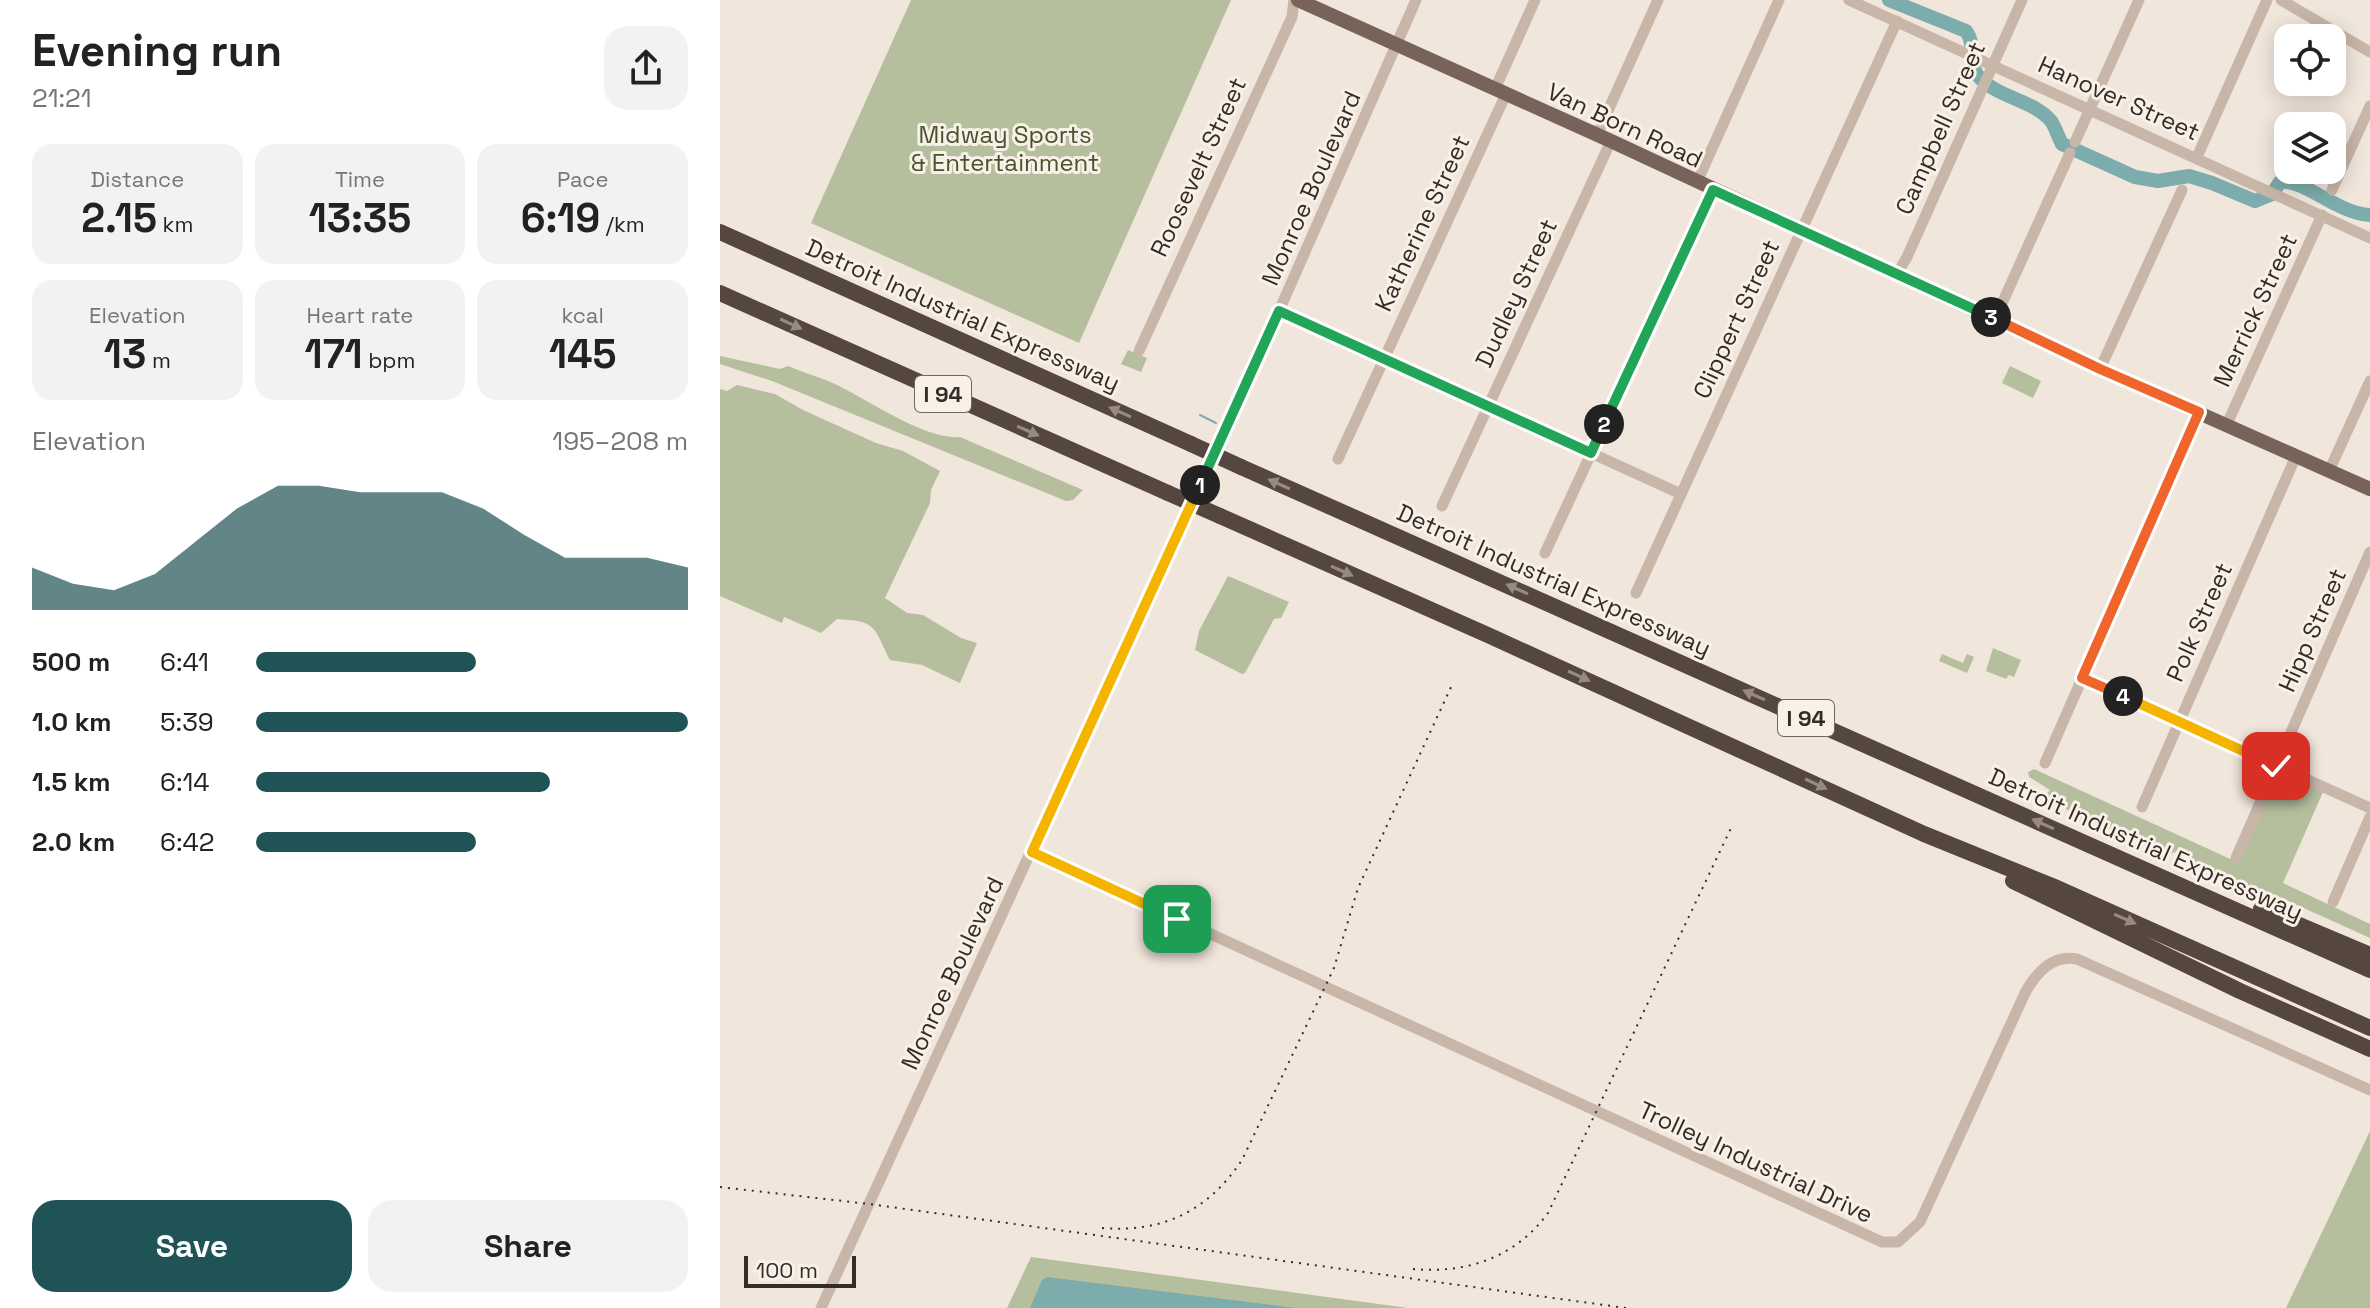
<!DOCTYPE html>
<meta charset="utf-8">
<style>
body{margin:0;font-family:"Space Grotesk",sans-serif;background:#f2f2f2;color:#222;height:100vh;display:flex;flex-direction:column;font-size:30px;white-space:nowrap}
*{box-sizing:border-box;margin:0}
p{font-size:26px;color:#767676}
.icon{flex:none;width:44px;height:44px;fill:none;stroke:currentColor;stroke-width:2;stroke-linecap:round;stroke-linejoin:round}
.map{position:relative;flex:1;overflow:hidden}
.drawer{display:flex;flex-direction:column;background:#fff;width:720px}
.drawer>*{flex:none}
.tools{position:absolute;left:1554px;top:24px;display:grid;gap:16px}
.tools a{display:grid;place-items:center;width:72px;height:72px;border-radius:16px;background:#fff;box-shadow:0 4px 20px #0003;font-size:40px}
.scale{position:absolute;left:24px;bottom:20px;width:112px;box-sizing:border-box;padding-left:8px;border:4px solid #352c28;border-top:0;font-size:22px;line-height:28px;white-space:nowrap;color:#352c28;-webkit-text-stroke:6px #f9f0e8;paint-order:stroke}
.pin{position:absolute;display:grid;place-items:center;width:68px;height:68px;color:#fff;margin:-34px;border-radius:16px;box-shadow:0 4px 12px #0006}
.km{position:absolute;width:40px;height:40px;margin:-20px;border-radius:50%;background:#222;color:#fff;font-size:22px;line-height:40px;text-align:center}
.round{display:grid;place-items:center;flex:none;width:84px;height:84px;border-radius:24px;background:#f2f2f2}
.head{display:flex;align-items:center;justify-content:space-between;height:136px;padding:0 32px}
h1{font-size:44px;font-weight:700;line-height:60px}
.stats{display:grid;grid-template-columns:repeat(3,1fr);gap:12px;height:136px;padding:8px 32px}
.stats div{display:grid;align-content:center;border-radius:20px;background:#f2f2f2;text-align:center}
.stats b{font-size:40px;font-weight:700}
.stats small{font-size:22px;font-weight:400}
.stats p{font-size:22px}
.chart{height:224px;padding:16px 32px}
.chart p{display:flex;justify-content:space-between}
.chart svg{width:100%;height:144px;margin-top:8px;fill:#205355;opacity:.7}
.button{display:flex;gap:16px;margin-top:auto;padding:16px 32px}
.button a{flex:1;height:92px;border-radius:24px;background:#205355;color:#fff;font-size:32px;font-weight:700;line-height:92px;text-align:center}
.button a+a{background:#f2f2f2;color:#222}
ul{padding:0 32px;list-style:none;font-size:26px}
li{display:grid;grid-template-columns:128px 96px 1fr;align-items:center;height:60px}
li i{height:20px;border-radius:10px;background:#205355}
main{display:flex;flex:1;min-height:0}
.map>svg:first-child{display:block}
.green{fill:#b5bf9d}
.water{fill:#7cacac}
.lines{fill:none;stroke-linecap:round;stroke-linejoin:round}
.stream{stroke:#7cacac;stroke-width:2}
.river{stroke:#7cacac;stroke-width:14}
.minor{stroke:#c8b6a8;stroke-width:11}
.major{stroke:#77635a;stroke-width:14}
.highway{stroke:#564640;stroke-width:16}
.rail{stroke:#352c28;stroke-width:2;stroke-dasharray:2 6;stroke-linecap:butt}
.highway-bridge{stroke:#564640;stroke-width:16}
.oneway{fill:#978a83}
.split-1-casing{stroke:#fff;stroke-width:16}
.split-2-casing{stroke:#fff;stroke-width:16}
.split-3-casing{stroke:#fff;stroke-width:16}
.split-4-casing{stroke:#fff;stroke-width:16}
.split-5-casing{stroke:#fff;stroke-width:16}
.split-1{stroke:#f5b400;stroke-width:10}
.split-2{stroke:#22a559;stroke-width:10}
.split-3{stroke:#22a559;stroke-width:10}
.split-4{stroke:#f0652b;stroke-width:10}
.split-5{stroke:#f5b400;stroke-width:10}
.labels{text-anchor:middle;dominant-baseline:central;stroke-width:6;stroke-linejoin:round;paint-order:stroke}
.shield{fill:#f9f0e8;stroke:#706762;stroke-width:2}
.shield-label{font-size:22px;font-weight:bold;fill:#352c28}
.street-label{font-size:24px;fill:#352c28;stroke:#f9f0e8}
.park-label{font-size:24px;fill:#46532d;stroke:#f9f0e8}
</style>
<main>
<section class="drawer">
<div class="head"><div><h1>Evening run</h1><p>21:21</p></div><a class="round"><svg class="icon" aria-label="share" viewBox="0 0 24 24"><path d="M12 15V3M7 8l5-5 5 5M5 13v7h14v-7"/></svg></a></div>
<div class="stats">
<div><p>Distance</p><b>2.15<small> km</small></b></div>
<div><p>Time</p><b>13:35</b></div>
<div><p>Pace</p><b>6:19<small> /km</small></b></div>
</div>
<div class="stats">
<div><p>Elevation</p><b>13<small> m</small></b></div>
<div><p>Heart rate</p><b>171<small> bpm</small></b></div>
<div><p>kcal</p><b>145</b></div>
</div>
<div class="chart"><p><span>Elevation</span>195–208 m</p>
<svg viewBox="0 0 160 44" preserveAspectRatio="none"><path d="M0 44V31L10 36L20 38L30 33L40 23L50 13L60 6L70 6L80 8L90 8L100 8L110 13L120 21L130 28L140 28L150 28L160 31V44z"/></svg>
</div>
<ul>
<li><b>500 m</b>6:41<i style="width:51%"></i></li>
<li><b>1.0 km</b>5:39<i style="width:100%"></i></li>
<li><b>1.5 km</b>6:14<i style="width:68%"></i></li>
<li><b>2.0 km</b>6:42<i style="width:51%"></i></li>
</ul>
<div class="button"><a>Save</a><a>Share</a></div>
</section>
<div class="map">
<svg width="1650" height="1308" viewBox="0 0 1650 1308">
<rect width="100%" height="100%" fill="#f1e6dc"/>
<path class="green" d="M 191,0 L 511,0 L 359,343 L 91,223 Z
M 408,350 L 427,358 L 421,372 L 401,364 Z
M 0,356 L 60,369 L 68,366 C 84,373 100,377 115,384 C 147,399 205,440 240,437 L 363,490 L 353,500 L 346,501 L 52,381 L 0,364 Z
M 1290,366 L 1321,381 L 1313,398 L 1282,383 Z
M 17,385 L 55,394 L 83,410 L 156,443 L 183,451 L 220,471 L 211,490 L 210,503 L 165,598 L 187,613 L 203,615 L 241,638 L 257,643 L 240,683 L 202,665 L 170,660 C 153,626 157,621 117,619 L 101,633 L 64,617 L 62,623 L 0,596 L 0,389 L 7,391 Z
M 508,576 L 569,602 L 561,618 L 554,619 L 525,673 L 522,674 L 475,650 L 479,631 Z
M 1273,648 L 1301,660 L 1294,677 L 1289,675 L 1286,679 L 1266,671 Z
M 1222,654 L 1243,663 L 1247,654 L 1254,657 L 1247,673 L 1219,661 Z
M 1314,769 L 1519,863 L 1559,772 L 1603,792 L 1563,883 L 1650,924 L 1650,938 L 1564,899 L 1523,886 L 1521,888 L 1486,868 L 1460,858 L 1457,851 L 1450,854 C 1432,846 1414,841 1396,832 C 1387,828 1374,821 1362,818 L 1356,819 L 1352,812 L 1341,807 L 1336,811 L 1330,809 L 1325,796 L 1330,790 L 1309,777 L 1308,772 Z
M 1650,1131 L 1650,1308 L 1566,1308 Z
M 311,1257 L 688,1308 L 287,1308 Z"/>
<path class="water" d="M 327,1277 L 576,1308 L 310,1308 L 322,1280 Z"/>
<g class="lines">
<path class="stream" d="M 480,415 L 496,423"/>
<path class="river" d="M 1169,0 L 1246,31 C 1257,45 1247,65 1260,78 C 1279,98 1313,100 1331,121 C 1336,128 1338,137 1342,144 L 1415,177 L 1438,181 L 1469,176 L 1492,183 L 1535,201 L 1552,194 L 1560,182 C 1585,179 1616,213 1650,215"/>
<path class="minor" d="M 1129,0 L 1650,238
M 1561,0 L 1650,52
M 775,89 L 815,0
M 877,135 L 938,0
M 1355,142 L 1419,0
M 1477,157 L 1547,0
M 977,182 L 1059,0
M 1612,190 L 1650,106
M 1177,274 L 1187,257 L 1302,0
M 559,311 L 961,494
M 1275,319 L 1350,153
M 419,351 L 572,17 L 574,0
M 1380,369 L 1462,190
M 1507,424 L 1602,215
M 618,459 L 786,94
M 1609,471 L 1650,381
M 722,506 L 891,141
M 825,553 L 993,190
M 916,593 L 1177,21
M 1362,678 L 1650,808
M 1325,763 L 1479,412
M 1422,807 L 1576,456
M 312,852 L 1162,1242 L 1178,1242 L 1200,1222 L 1305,993 C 1316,973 1332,954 1357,959 L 1650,1090
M 1516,858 L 1650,552
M 1613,902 L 1650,817
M 101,1308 L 555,320 L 696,0"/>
<path class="major" d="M 578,0 L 891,141 L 1380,369 L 1650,489"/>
<path class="highway" d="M 0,232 L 471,444
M 0,293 L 448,493
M 521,467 L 1650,970
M 500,516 L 770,636 L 1204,834 L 1337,888 L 1650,1028
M 1293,881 L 1520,991 L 1650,1049
M 1541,909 L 1650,955"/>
<path class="rail" d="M 0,1187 L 149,1204 L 906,1308
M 382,1228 C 443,1233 488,1211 522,1160 L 614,968 L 638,888 L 732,685
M 693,1269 C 747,1274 796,1257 828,1213 L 1012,826"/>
<path class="highway-bridge" d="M 471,444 L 521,467
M 448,493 L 500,516"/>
</g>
<defs><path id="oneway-solid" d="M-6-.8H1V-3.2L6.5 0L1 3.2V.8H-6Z" transform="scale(2)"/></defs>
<g class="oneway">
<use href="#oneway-solid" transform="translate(71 324) rotate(25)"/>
<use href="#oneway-solid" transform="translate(400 412) rotate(-156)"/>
<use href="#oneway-solid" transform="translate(308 431) rotate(24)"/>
<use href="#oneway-solid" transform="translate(559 484) rotate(-156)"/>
<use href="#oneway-solid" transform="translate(622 571) rotate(24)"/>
<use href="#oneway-solid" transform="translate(797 589) rotate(-156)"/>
<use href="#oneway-solid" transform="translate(859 676) rotate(25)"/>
<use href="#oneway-solid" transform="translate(1034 695) rotate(-156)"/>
<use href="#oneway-solid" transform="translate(1096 784) rotate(25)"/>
<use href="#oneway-solid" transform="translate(1323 824) rotate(-156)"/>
<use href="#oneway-solid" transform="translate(1405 919) rotate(24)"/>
</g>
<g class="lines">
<g class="split-1-casing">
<path id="split-1" d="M 457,919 L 312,852 L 480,485"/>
</g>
<g class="split-2-casing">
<path id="split-2" d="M 480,485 L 559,311 L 871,453 L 884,424"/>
</g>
<g class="split-3-casing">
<path id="split-3" d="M 884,424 L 993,190 L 1271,317"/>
</g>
<g class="split-4-casing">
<path id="split-4" d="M 1271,317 L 1380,369 L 1479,412 L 1362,678 L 1403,696"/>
</g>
<g class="split-5-casing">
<path id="split-5" d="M 1403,696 L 1556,766"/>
</g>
<use href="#split-1" class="split-1"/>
<use href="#split-2" class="split-2"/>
<use href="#split-3" class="split-3"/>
<use href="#split-4" class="split-4"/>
<use href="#split-5" class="split-5"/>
</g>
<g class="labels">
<g class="shield">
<rect x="195" y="376" width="56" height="36" rx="6"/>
<rect x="1058" y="700" width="56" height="36" rx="6"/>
</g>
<g class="shield-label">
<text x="223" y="394">I 94</text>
<text x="1086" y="718">I 94</text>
</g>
<g class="street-label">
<text transform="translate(1399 98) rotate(24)">Hanover Street</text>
<text transform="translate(905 125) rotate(25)">Van Born Road</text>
<text transform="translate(1220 128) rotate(-66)">Campbell Street</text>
<text transform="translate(478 167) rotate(-65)">Roosevelt Street</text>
<text transform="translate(591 188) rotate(-66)">Monroe Boulevard</text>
<text transform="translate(702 223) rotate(-65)">Katherine Street</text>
<text transform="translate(796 293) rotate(-65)">Dudley Street</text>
<text transform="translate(1535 310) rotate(-65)">Merrick Street</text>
<text transform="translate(243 315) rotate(24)">Detroit Industrial Expressway</text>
<text transform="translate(1016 319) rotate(-65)">Clippert Street</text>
<text transform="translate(834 580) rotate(24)">Detroit Industrial Expressway</text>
<text transform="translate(1479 622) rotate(-66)">Polk Street</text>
<text transform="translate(1592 630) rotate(-66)">Hipp Street</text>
<text transform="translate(1426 844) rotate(24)">Detroit Industrial Expressway</text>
<text transform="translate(232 973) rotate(-65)">Monroe Boulevard</text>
<text transform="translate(1036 1162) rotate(25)">Trolley Industrial Drive</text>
</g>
<g class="park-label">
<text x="285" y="134">Midway Sports<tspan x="285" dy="28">&amp; Entertainment</tspan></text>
</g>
</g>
</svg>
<div class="tools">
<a><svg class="icon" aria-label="locate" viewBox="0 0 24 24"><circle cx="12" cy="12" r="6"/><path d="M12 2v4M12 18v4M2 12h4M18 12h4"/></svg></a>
<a><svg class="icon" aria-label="layers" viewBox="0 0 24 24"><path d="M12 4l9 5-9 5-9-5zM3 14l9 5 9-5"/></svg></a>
</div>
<div class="scale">100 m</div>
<div class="pin" style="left:457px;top:919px;background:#1e9e55"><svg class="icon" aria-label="arrive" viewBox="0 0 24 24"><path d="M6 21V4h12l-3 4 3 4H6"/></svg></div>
<div class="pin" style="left:1556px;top:766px;background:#d93025"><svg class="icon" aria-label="check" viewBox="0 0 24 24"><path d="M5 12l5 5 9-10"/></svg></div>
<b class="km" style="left:480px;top:485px">1</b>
<b class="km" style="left:884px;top:424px">2</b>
<b class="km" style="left:1271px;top:317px">3</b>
<b class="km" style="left:1403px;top:696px">4</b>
</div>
</main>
